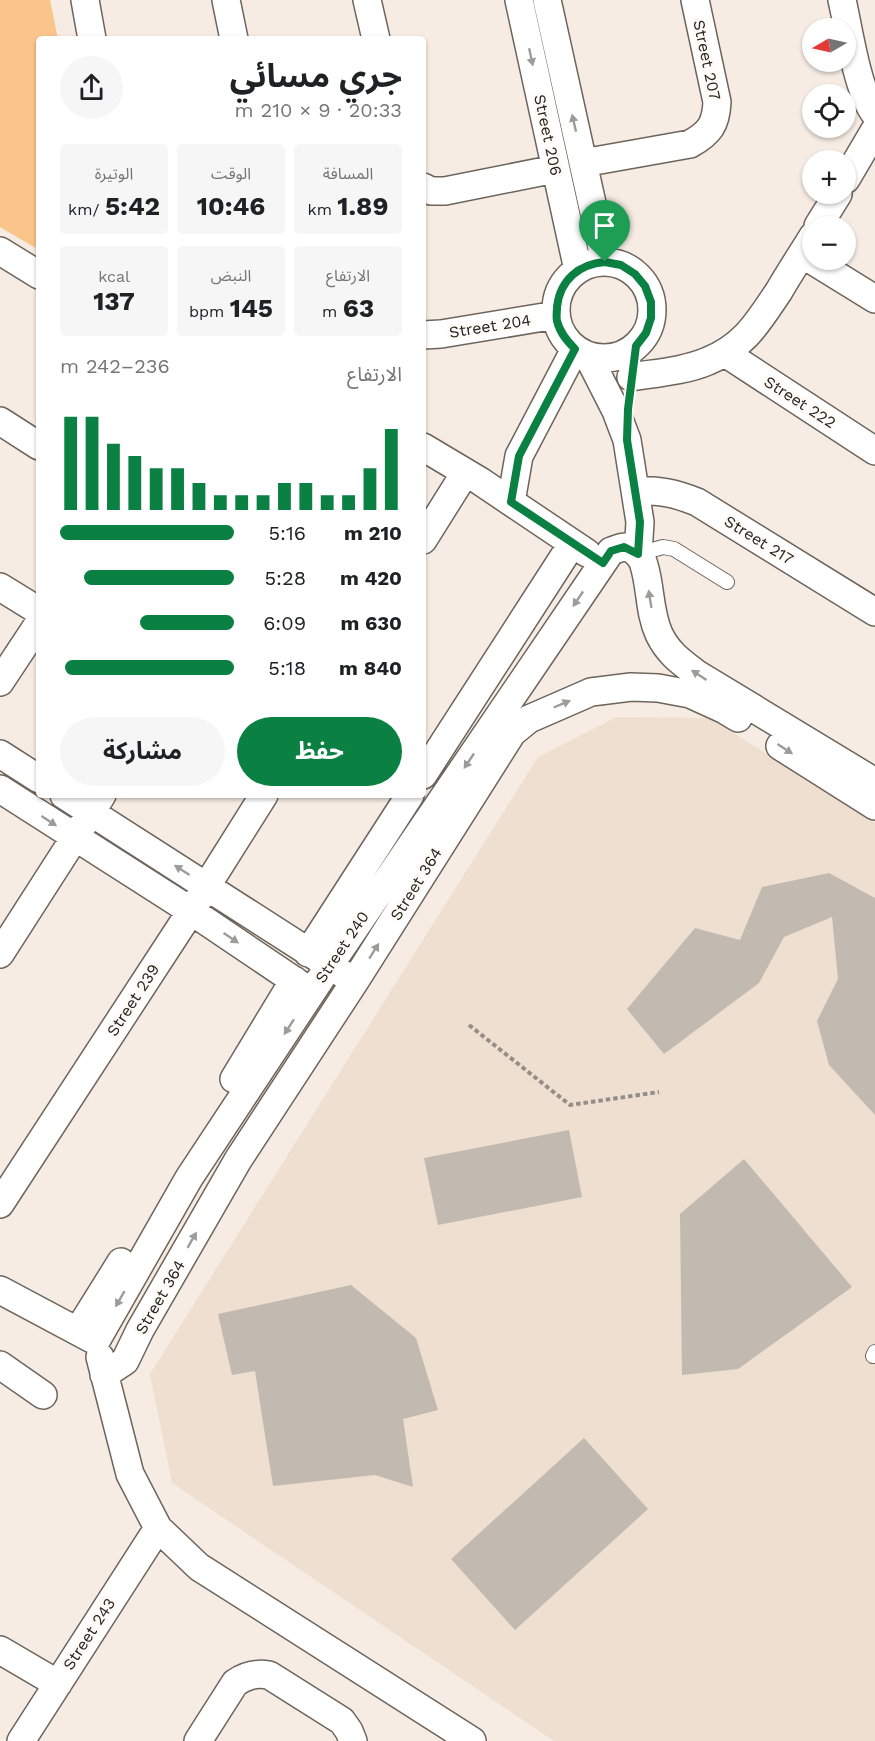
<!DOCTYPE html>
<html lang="ar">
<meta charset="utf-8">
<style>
body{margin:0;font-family:"Work Sans","Noto Sans Arabic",sans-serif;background:#f6f6f6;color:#202124;direction:rtl;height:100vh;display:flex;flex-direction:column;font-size:22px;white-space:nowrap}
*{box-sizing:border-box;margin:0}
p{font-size:20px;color:#757577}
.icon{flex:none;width:33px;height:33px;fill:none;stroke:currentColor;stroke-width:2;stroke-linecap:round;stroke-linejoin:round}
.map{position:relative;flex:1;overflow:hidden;direction:ltr}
.drawer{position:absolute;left:36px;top:36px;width:390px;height:762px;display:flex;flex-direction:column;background:#fff;border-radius:6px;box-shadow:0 2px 4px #0004;direction:rtl}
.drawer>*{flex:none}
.needle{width:39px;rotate:261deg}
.buttons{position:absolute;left:802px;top:18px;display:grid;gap:12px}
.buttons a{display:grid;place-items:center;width:54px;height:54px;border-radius:50%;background:#fff;box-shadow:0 2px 4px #0004;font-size:30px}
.pin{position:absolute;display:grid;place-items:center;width:51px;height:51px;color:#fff;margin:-62px -26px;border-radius:50% 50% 50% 0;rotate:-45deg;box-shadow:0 0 6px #0007}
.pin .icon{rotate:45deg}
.round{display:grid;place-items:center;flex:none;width:63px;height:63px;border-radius:32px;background:#f6f6f6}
.overview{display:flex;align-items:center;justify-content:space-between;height:102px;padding:0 24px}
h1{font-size:33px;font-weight:700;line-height:45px}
.figures{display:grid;grid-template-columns:repeat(3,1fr);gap:9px;height:102px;padding:6px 24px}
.figures div{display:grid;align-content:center;border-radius:6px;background:#f6f6f6;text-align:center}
.figures b{font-size:26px;font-weight:700}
.figures small{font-size:16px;font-weight:400}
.figures p{font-size:16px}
.chart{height:168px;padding:12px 24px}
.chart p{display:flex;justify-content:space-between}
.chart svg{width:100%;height:108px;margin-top:6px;stroke:#0b8043;stroke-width:6}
.action{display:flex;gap:12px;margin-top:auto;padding:12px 24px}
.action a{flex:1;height:69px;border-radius:36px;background:#0b8043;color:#fff;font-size:24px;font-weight:700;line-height:69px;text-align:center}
.action a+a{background:#f6f6f6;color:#202124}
ul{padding:0 24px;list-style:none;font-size:20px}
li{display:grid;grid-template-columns:96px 72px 1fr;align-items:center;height:45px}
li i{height:15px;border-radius:8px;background:#0b8043}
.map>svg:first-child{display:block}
.built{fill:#eedfd0}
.green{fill:#fac58a}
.building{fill:#c2bab1}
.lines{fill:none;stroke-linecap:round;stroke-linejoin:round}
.service-casing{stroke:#6d655c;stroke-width:16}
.minor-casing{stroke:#6d655c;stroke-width:30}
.path{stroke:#958e88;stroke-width:4;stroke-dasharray:4.5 3;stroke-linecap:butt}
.service{stroke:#fff;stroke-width:14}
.minor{stroke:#fff;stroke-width:27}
.oneway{fill:#9d9c9a}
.route-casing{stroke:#fff;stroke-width:12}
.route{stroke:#0b8043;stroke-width:8}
.labels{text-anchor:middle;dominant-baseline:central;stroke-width:6;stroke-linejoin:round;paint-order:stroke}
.street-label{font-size:16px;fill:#25221f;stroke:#fefbf7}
</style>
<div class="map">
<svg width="875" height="1741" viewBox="0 0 875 1741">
<rect width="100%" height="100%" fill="#f6ece3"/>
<path class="built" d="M 617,717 L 710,718 L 875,823 L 875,1741 L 554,1741 L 172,1483 L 150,1374 L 538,757 Z"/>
<path class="green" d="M 0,0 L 50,0 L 58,39 L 39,39 L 39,250 L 0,227 Z"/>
<path class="building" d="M 829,873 L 875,898 L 875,1115 L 829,1065 L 817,1021 L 838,979 L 832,917 L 784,937 L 759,983 L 664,1054 L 627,1009 L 695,928 L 740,940 L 762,887 Z
M 569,1130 L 582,1197 L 438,1225 L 424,1158 Z
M 744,1159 L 852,1287 L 738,1369 L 682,1375 L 680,1214 Z
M 351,1285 L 416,1338 L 438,1410 L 403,1419 L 413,1487 L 375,1475 L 273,1486 L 255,1371 L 232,1375 L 218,1314 Z
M 584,1438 L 648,1509 L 515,1630 L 451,1559 Z"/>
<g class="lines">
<g class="service-casing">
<path id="service" d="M 638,554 L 663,547 L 674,549 L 727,582
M 873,1356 L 875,1352"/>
</g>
<g class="minor-casing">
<path id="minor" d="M 85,0 L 92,39
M 226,0 L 234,39
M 367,0 L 376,39
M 519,0 L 578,270
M 547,0 L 605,262
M 842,0 C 849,30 857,90 875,114
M 583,163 L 690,144 C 710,133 716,124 717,102 L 695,0
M 846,179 L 875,130
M 423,187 L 431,191 L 445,191 L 555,169
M 818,226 L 838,194
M 0,251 L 39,275
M 802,254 L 875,299
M556 310a48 48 0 1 1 96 0a48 48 0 1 1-96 0Z
M 423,335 L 441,334 L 556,315
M 725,353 L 875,451
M 588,356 L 616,411 L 627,440 L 640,522 L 638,554
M 631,377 C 656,373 685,371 708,361 C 745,346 758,322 779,291 C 790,272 802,254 813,236
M 0,421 L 39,446
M 423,447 L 480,481 L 511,502 L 519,456 L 575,349
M 636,491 C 660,490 674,493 697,502 L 875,612
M 511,502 L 587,553
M 423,540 L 465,473
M 0,587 L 39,611
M 0,682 L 39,623
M 780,746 L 875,806
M 0,754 L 39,779
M 423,775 L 572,544
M 0,789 L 191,911 L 308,990
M 64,795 L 343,974
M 308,953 L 410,795
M 0,954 L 102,795
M 234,1079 L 294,980
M 0,1204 L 191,911 L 264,795
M 0,1290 L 92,1339
M 78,1331 L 121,1262
M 96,1341 L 189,1178 L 329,966 L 611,551 C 615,550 621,547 625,547 C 634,548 642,557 644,565 C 651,588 649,612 659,634 C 668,653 681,662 697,674 L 875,782
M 100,1357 L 130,1474 L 158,1528 L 199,1567 L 472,1741
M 0,1365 L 43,1395
M 104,1375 L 125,1361 L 140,1330 L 238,1160 L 355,981 L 512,733 L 529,719 L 591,692 L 631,687 L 658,688 L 690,694 L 723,709 L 738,718
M 0,1650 L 58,1684
M 21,1741 L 158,1528
M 198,1741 L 235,1683 C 246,1675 256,1673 269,1675 L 342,1721 L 349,1731 L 353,1741"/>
</g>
<path class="path" d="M 469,1025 L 570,1105 L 659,1092"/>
<use href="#service" class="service"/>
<use href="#minor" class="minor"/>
</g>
<defs><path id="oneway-solid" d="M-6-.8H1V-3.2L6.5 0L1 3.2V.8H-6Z" transform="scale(1.5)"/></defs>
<g class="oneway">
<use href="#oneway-solid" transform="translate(531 57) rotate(78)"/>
<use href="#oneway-solid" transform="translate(574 123) rotate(-103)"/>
<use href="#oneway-solid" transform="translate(578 599) rotate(124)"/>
<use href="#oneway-solid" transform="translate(650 599) rotate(-99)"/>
<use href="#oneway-solid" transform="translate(699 675) rotate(-147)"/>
<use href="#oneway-solid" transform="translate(562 704) rotate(-23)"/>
<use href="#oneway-solid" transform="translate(785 749) rotate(33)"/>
<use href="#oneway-solid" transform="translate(469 761) rotate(124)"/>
<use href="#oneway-solid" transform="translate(49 821) rotate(33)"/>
<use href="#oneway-solid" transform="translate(182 870) rotate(-147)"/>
<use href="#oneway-solid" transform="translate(231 938) rotate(34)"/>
<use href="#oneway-solid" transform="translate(374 951) rotate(-58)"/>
<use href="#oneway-solid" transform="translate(289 1027) rotate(123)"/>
<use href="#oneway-solid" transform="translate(192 1240) rotate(-60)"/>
<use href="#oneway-solid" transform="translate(120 1299) rotate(120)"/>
</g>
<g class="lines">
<g class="route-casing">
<path id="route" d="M 605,262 L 621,265 L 635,274 L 645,286 L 651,302 L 651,318 L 646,333 L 636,346 L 628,409 L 627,440 L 640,522 L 638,554 L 624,547 L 611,551 L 603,563 L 511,502 L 519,456 L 575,349 C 567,341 560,333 557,321 C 556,316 557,312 557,307 C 560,280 579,264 605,262 Z"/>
</g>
<use href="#route" class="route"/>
</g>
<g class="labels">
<g class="street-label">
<text transform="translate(707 60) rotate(78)">Street 207</text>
<text transform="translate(548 135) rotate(78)">Street 206</text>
<text transform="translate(490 326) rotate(-9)">Street 204</text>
<text transform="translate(800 402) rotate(33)">Street 222</text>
<text transform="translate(759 540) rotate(32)">Street 217</text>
<text transform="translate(416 884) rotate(-58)">Street 364</text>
<text transform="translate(342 947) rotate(-56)">Street 240</text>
<text transform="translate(133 1000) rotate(-57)">Street 239</text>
<text transform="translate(160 1297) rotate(-60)">Street 364</text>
<text transform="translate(89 1634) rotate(-57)">Street 243</text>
</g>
</g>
</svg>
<div class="buttons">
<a><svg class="needle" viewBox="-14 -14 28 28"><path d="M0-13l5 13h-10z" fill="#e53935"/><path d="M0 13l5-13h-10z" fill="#757577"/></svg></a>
<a><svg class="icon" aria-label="locate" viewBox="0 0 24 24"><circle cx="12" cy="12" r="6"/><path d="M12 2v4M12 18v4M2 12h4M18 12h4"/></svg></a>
<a>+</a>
<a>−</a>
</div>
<div class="pin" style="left:605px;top:262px;background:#1e9e55"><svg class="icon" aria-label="arrive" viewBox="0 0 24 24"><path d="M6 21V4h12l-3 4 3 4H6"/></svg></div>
<section class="drawer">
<div class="overview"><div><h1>جري مسائي</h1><p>20:33 · 9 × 210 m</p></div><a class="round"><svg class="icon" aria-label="share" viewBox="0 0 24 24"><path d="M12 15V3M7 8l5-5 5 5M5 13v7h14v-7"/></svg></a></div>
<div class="figures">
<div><p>المسافة</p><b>1.89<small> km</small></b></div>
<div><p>الوقت</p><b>10:46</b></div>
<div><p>الوتيرة</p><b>5:42<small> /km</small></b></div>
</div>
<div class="figures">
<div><p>الارتفاع</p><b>63<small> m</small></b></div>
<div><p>النبض</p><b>145<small> bpm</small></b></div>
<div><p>kcal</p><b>137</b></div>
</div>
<div class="chart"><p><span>الارتفاع</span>236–242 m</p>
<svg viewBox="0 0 160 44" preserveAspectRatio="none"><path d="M5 44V6M15 44V6M25 44V17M35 44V22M45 44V27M55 44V27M65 44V33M75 44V38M85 44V38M95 44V38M105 44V33M115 44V33M125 44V38M135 44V38M145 44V27M155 44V11"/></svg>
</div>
<ul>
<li><b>210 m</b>5:16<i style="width:100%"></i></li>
<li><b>420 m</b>5:28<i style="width:86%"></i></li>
<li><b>630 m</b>6:09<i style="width:54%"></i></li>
<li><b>840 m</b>5:18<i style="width:97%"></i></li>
</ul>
<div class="action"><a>حفظ</a><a>مشاركة</a></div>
</section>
</div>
